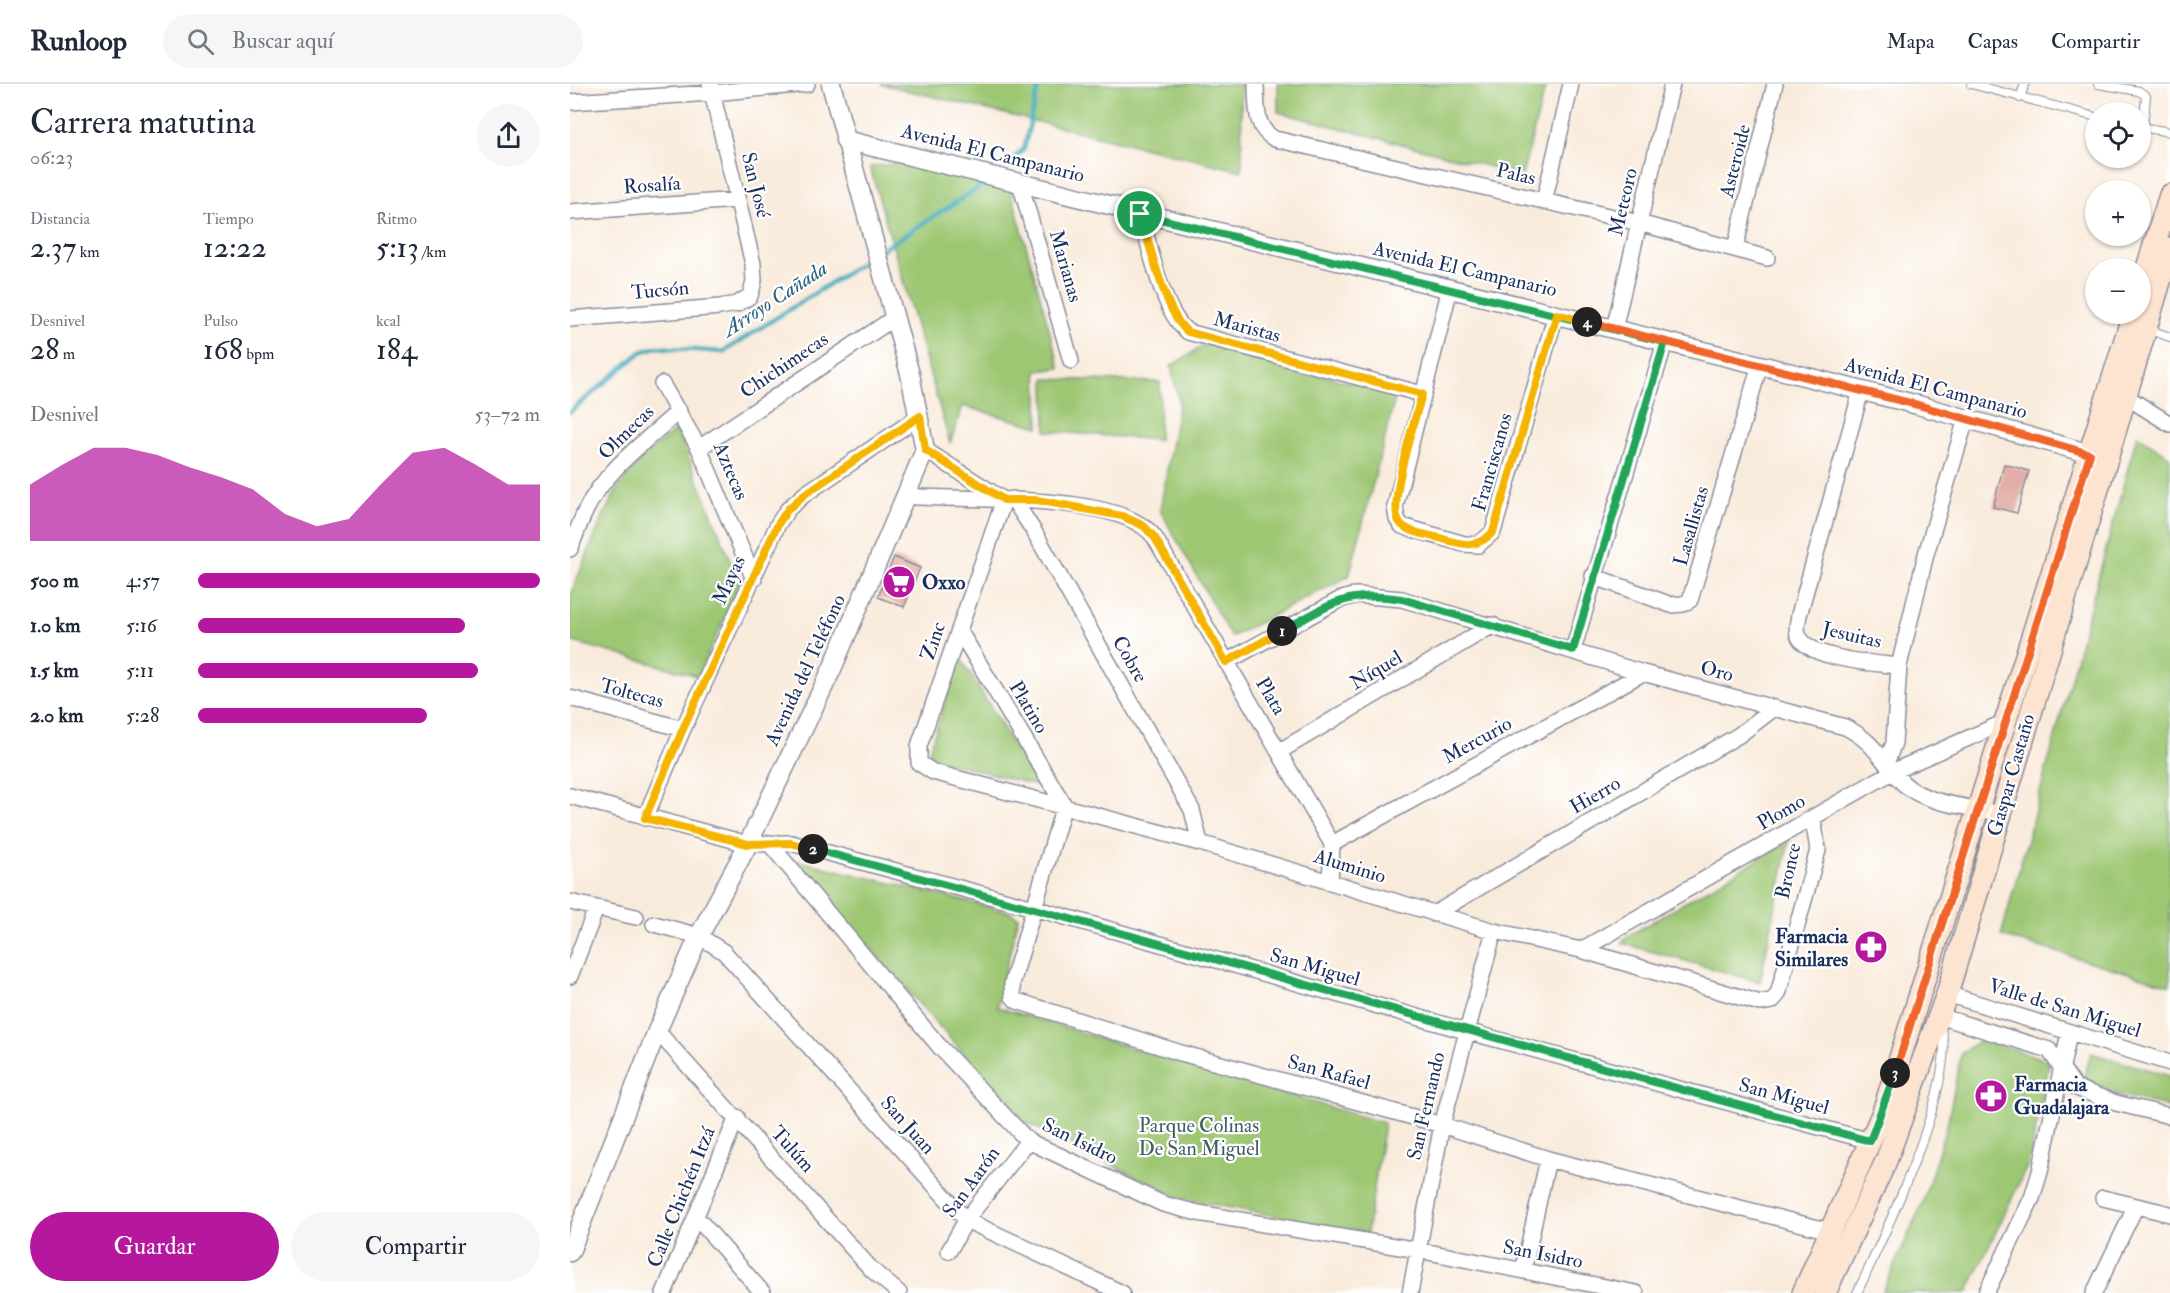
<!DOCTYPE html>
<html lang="es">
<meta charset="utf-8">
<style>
body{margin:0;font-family:"IM FELL Double Pica",serif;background:#f6f6f7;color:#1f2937;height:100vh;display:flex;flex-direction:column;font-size:22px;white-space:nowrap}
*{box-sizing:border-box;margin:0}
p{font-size:20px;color:#747a83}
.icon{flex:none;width:33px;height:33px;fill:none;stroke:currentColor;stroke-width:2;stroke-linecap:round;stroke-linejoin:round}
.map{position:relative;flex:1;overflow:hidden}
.drawer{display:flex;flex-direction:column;background:#fff;width:570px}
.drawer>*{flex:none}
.buttons{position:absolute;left:1515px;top:18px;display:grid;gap:12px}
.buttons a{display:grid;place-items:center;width:66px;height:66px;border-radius:50%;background:#fff;box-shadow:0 2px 4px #0004;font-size:30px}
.pin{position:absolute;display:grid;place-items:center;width:51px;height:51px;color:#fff;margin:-26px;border:3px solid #fff;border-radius:50%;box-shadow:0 2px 6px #0007}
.km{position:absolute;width:30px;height:30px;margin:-15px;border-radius:50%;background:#222;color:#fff;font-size:16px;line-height:30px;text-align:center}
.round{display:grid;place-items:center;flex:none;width:63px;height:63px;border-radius:32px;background:#f6f6f7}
.headline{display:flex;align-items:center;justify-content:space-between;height:102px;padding:0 30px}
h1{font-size:33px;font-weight:600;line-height:45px}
.stats{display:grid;grid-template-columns:repeat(3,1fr);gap:9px;height:102px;padding:6px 30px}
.stats div{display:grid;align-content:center}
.stats b{font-size:30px;font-weight:600}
.stats small{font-size:16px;font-weight:400}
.stats p{font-size:16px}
.chart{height:168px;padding:12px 30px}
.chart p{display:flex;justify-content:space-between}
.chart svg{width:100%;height:108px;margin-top:6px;fill:#b5179e;opacity:.7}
.button{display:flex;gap:12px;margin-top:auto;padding:12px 30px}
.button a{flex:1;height:69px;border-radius:36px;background:#b5179e;color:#fff;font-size:24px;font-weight:600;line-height:69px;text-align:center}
.button a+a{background:#f6f6f7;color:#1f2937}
ul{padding:0 30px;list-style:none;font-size:20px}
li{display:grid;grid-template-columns:96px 72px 1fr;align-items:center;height:45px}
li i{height:15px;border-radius:8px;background:#b5179e}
header{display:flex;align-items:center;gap:36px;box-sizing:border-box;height:84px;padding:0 30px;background:#fff;border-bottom:2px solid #e0e1e3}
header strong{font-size:28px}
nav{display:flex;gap:33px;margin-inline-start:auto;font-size:21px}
.search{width:420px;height:54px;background:#f6f6f7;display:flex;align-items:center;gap:15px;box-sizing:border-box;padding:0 21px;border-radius:33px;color:#747a83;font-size:22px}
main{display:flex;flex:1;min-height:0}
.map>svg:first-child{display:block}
.green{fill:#9ec773;stroke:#5c7b68;stroke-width:1.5}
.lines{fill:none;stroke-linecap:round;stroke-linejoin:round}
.stream{stroke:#3dabbb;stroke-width:4.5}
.building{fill:#e3aea8}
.service-casing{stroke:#8a8d9c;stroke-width:10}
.minor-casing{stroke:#8a8d9c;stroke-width:18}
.tertiary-casing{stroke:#8a8d9c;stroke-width:21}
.secondary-casing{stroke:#8a8d9c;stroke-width:24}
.service{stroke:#fff;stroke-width:8}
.minor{stroke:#fff;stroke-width:15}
.tertiary{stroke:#fff;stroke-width:18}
.secondary{stroke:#fde4d1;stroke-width:21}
.split-1-casing{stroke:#fff;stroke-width:12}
.split-2-casing{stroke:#fff;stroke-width:12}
.split-3-casing{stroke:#fff;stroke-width:12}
.split-4-casing{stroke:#fff;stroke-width:12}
.split-5-casing{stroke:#fff;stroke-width:12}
.split-1{stroke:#22a559;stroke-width:8}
.split-2{stroke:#f5b400;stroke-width:8}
.split-3{stroke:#22a559;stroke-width:8}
.split-4{stroke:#f0652b;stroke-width:8}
.split-5{stroke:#f5b400;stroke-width:8}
.labels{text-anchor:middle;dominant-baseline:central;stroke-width:4.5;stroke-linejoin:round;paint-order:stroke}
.street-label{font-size:20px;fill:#1b2f5e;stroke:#fff}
.poi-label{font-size:20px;font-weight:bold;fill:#1b2f5e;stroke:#fff;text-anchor:start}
.park-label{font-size:20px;fill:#425d64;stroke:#fff}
.water-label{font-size:21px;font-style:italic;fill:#296183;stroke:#fff}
</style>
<header>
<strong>Runloop</strong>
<div class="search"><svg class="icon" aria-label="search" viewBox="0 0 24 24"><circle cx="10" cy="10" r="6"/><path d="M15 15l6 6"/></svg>Buscar aquí</div>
<nav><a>Mapa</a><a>Capas</a><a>Compartir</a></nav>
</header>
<main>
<section class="drawer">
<div class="headline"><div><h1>Carrera matutina</h1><p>06:23</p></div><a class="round"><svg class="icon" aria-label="share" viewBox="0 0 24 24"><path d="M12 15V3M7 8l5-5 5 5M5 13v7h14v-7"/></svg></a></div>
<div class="stats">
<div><p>Distancia</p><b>2.37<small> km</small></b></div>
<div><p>Tiempo</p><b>12:22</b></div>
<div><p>Ritmo</p><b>5:13<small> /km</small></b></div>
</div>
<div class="stats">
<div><p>Desnivel</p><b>28<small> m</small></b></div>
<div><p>Pulso</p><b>168<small> bpm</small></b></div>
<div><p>kcal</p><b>184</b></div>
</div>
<div class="chart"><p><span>Desnivel</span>53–72 m</p>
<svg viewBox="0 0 160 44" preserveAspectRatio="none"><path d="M0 44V21L10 13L20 6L30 6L40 9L50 14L60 18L70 23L80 33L90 38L100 35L110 21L120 8L130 6L140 13L150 21L160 21V44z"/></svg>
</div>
<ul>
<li><b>500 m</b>4:57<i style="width:100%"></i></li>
<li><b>1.0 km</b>5:16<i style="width:78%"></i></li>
<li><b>1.5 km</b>5:11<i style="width:82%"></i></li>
<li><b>2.0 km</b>5:28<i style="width:67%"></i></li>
</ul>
<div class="button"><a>Guardar</a><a>Compartir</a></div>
</section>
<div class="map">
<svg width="1600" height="1209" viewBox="0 0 1600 1209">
<rect width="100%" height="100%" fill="#fff"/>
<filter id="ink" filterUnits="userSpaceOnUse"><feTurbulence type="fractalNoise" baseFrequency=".0167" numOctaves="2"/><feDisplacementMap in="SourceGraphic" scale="12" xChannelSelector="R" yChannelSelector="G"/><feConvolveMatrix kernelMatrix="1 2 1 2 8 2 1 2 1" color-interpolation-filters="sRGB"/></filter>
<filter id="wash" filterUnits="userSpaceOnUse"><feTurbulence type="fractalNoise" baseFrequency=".008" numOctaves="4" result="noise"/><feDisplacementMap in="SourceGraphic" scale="24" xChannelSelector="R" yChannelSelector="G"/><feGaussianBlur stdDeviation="1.35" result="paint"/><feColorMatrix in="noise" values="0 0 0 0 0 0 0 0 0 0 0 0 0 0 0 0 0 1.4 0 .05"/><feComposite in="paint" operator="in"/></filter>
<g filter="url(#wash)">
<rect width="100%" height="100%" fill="#f9ebdb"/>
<path class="green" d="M 311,0 L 671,0 L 672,87 Z
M 708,0 L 976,0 L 952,91 L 708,28 Z
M 341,77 L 440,103 L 490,284 L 467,287 L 469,343 L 393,322 L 380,359 L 300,83 Z
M 636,260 L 826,311 L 779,492 L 661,553 L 590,426 L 609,318 L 601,282 Z
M 475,295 L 590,298 L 589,356 L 476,347 Z
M 107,345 L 170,500 L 128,592 L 0,557 L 0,512 L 34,430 L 48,403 L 72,374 Z
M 1567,351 L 1600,373 L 1600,901 L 1431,852 Z
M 390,573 L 468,702 L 357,673 Z
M 1219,757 L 1190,898 L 1052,859 L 1058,852 Z
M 221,775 L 440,828 L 448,833 L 427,923 C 556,962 684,1002 814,1039 L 797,1149 L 609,1114 L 453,1037 Z
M 1411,955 L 1480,977 L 1459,1078 L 1397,1209 L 1312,1209 L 1353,1118 L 1378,1037 L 1391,970 Z
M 1521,969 L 1600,992 L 1600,1023 L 1512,1002 Z"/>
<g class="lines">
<path class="stream" d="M 441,77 L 454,65 L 469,0
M 310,167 L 419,97
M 0,328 L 71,268 L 86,263 L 153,268 L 303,172"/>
</g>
<g id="blocks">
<path class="building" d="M 1434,380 L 1459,387 L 1447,429 L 1423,423 Z
M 324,473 L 350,484 L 334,523 L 308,513 Z"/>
</g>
</g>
<g filter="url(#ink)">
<use href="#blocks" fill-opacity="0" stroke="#8a8d9c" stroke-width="1.5"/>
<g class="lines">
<g class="service-casing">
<path id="service" d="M 1401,0 L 1526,33
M 1528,0 L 1569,7 L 1576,12 L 1573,44
M 1450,14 L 1455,0
M 1570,43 L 1600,48
M 1577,245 L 1600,253
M 1287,1209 C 1310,1161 1392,989 1370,942"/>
</g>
<g class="minor-casing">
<path id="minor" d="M 686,0 C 687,21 684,45 705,55 L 1069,139 L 1197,174
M 0,18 L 142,9 L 237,0
M 450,99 L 501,277
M 974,118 L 1001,0
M 0,128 L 167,116
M 570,130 C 580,161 592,229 618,248 L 852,310
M 1165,165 L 1205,0
M 880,204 L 825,423 L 827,435 L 832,442 L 894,460 L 908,461 L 923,448 L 986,230
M 0,235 L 150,223 L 167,220 L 180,212 L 184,197 L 183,180 L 140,0
M 1044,245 L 1102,0
M 92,300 L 129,364 L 184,495
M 1291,307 L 1229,531 C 1228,537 1226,544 1228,550 C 1236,576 1306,579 1329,582 L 1356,470 L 1396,335
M 1555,312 L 1600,340
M 129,364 L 324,234
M 355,366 L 434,416
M 335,412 C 392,418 552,406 585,454 L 762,760 L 760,798
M 443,415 L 465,449 L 622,726 L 630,759
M 434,416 L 349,662 L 349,679 L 363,688 L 630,759 L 924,847 L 1011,866 L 1190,919 L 1202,917 L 1208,910 L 1248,766 L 1243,735
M 0,465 C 5,452 10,438 16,426 C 35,386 77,356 109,327
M 1023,492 L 1101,521 L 1113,520 L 1120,516 L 1190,281
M 389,546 L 494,721 L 442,900 L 443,913 L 447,917 L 611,969 L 872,1041 L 978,1075 L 1260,1147
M 1003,566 L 1095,258
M 656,578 L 769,516 L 786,511 L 832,515 L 1073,589 L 1275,643 C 1306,658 1312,679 1334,700 C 1355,719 1392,722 1418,727
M 0,614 L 113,645
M 710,667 L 923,541
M 1317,677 L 1324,659 L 1329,582
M 0,712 L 178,760 L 221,759 L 464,824 L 896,947 L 1300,1057
M 75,734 L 113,645 L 208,440 L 218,425 L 235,410 L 350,332
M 199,759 L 369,962 L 458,1057 L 593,1120 L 628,1129 L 848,1166 L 1066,1209
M 762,760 L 1073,589
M 0,818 L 66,833
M 864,830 L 1169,651 L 1203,625
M 84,840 L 129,852 L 154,868 L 396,1136 L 552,1209
M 1011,866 L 1324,687 L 1437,637
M 0,892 L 26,825
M 1377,910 L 1600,979
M 1369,932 L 1479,966 L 1505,1003 L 1514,1007 L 1546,1019 L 1600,1032
M 87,947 L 302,1186 L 329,1209
M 1533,1114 L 1600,1130
M 126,1133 L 193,1209
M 379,1167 L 396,1136 L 458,1057
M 953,1187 L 978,1075
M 94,1209 L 167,1033
M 840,1209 L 872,1041 L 924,847
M 1416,1209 L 1462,1114 L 1470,1088 L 1499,949
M 1524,1209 L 1566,1122"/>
</g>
<g class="tertiary-casing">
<path id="tertiary" d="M 275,56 L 1190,281 L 1348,321 L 1531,373
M 0,1168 L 87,947 L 129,852 L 178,760 L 262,585 L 355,366 L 340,290 L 261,0"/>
</g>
<g class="secondary-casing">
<path id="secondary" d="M 1570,206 L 1600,111
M 1233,1209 L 1313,1028 L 1563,230
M 1255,1209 L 1316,1077 L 1377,910 L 1600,164"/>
</g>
<use href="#service" class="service"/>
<use href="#minor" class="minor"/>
<use href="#tertiary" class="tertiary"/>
<use href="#secondary" class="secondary"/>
</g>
</g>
<g class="lines" filter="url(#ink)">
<g class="split-1-casing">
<path id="split-1" d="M 570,130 L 1095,258 L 1003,566 L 832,515 C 777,506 759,521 712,547"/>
</g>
<g class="split-2-casing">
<path id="split-2" d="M 243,765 L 221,759 L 178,760 L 75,734 L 113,645 L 208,440 L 218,425 L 235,410 L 350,332 L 355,366 L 434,416 L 467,416 L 552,432 L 574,442 L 585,454 L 656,578 L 712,547"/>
</g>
<g class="split-3-casing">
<path id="split-3" d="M 243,765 C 596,859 947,962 1300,1057 L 1325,989"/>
</g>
<g class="split-4-casing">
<path id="split-4" d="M 1017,238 L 1348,321 L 1520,370 L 1325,989"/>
</g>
<g class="split-5-casing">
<path id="split-5" d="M 570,130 C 580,159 595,231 618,248 L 852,310 C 846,333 816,422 830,439 C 839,450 861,451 873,455 C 894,461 907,465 923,448 L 987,230 L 1017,238"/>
</g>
<use href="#split-1" class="split-1"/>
<use href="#split-2" class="split-2"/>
<use href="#split-3" class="split-3"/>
<use href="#split-4" class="split-4"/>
<use href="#split-5" class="split-5"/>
</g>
<defs>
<g id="supermarket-disc" transform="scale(1.725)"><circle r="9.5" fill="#b5179e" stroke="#fff"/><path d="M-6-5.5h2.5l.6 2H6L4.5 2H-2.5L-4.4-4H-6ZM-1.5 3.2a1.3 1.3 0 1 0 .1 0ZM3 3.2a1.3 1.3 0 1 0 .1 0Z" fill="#fff"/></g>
<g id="pharmacy-disc" transform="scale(1.725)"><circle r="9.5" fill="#b5179e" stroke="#fff"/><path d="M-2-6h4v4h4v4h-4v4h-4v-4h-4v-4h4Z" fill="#fff"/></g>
</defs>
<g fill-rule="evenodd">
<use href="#supermarket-disc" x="329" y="498"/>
<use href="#pharmacy-disc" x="1301" y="863"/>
<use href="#pharmacy-disc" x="1421" y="1012"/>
</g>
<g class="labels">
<g class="street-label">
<text transform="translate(423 69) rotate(14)">Avenida El Campanario</text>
<text transform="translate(1165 77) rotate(-76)">Asteroide</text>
<text transform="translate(946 90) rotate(13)">Palas</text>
<text transform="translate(82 101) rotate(-4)">Rosalía</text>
<text transform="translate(186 101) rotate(76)">San José</text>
<text transform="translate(1053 118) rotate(-77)">Meteoro</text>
<text transform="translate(496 182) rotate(74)">Marianas</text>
<text transform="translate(895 185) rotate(13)">Avenida El Campanario</text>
<text transform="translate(90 206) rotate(-5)">Tucsón</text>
<text transform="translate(677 243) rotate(15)">Maristas</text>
<text transform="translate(214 281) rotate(-34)">Chichimecas</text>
<text transform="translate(1366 304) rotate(15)">Avenida El Campanario</text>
<text transform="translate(56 348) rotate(-44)">Olmecas</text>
<text transform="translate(922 378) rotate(-74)">Franciscanos</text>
<text transform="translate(161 387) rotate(67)">Aztecas</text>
<text transform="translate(1121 442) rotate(-74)">Lasallistas</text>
<text transform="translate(159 496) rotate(-65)">Mayas</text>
<text transform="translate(1282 551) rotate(13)">Jesuitas</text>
<text transform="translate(363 557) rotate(-71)">Zinc</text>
<text transform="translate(560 575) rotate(60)">Cobre</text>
<text transform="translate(235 586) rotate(-65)">Avenida del Teléfono</text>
<text transform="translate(806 586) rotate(-31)">Níquel</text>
<text transform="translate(1147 587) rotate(15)">Oro</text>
<text transform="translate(62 609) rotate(15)">Toltecas</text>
<text transform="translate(701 612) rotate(59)">Plata</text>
<text transform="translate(459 623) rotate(59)">Platino</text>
<text transform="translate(907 656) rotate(-29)">Mercurio</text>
<text transform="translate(1441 691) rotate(-74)">Gaspar Castaño</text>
<text transform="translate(1025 711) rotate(-30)">Hierro</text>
<text transform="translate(1211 728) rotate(-30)">Plomo</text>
<text transform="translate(780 782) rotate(17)">Aluminio</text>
<text transform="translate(1218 787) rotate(-77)">Bronce</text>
<text transform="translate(745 883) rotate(16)">San Miguel</text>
<text transform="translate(1495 924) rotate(17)">Valle de San Miguel</text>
<text transform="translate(759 988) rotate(15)">San Rafael</text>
<text transform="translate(1214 1012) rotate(15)">San Miguel</text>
<text transform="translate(856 1022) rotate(-77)">San Fernando</text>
<text transform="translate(338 1041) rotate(48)">San Juan</text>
<text transform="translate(510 1057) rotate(26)">San Isidro</text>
<text transform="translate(223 1065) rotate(48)">Tulúm</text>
<text transform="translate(401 1098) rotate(-54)">San Aarón</text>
<text transform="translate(111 1113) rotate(-68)">Calle Chichén Itzá</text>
<text transform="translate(973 1170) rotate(11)">San Isidro</text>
</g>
<g class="poi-label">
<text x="352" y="498">Oxxo</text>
<text x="1278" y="852" text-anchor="end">Farmacia<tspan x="1278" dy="23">Similares</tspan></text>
<text x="1444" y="1000">Farmacia<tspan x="1444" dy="23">Guadalajara</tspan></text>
</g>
<g class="park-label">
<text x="629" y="1041">Parque Colinas<tspan x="629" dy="23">De San Miguel</tspan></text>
</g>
<g class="water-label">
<text transform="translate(205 215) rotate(-33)">Arroyo Cañada</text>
</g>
</g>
</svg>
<div class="buttons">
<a><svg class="icon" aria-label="locate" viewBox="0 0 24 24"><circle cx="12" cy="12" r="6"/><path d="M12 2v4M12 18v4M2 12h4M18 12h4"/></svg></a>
<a>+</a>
<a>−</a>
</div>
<div class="pin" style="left:570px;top:130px;background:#1e9e55"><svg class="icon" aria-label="arrive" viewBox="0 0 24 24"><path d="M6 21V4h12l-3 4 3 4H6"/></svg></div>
<b class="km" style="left:712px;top:547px">1</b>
<b class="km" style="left:243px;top:765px">2</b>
<b class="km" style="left:1325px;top:989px">3</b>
<b class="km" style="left:1017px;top:238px">4</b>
</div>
</main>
